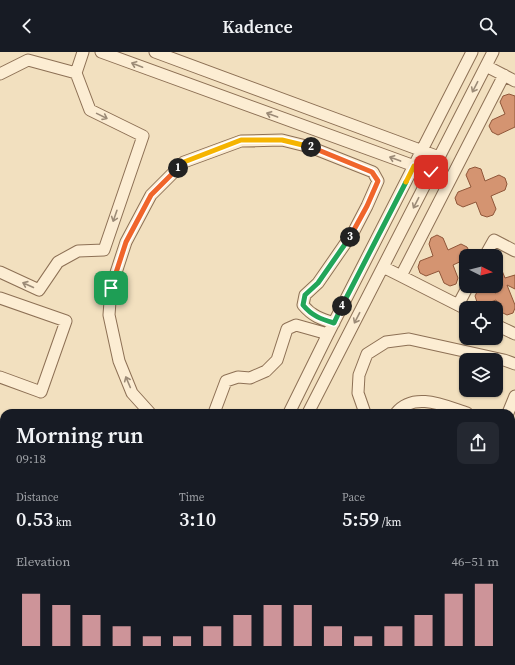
<!DOCTYPE html>
<meta charset="utf-8">
<style>
body{margin:0;font-family:"Source Serif 4",serif;background:#242831;color:#f1f3f6;height:100vh;display:flex;flex-direction:column;font-size:15px;white-space:nowrap}
*{box-sizing:border-box;margin:0}
p{font-size:13px;color:#9ea1a6}
.icon{flex:none;width:22px;height:22px;fill:none;stroke:currentColor;stroke-width:2;stroke-linecap:round;stroke-linejoin:round}
.map{position:relative;flex:1;overflow:hidden}
.drawer{position:absolute;left:0px;top:357px;width:515px;height:256px;display:flex;flex-direction:column;background:#171b24;border-radius:12px 12px 0 0;box-shadow:0 1px 3px #0004}
.drawer>*{flex:none}
.needle{width:26px;rotate:96deg}
.fabs{position:absolute;left:459px;top:197px;display:grid;gap:8px}
.fabs a{display:grid;place-items:center;width:44px;height:44px;border-radius:8px;background:#171b24;box-shadow:0 1px 3px #0004;font-size:20px}
.pin{position:absolute;display:grid;place-items:center;width:34px;height:34px;color:#fff;margin:-17px;border-radius:8px;box-shadow:0 2px 6px #0006}
.km{position:absolute;width:20px;height:20px;margin:-10px;border-radius:50%;background:#222;color:#fff;font-size:11px;line-height:20px;text-align:center}
.round{display:grid;place-items:center;flex:none;width:42px;height:42px;border-radius:8px;background:#242831}
.head{display:flex;align-items:center;justify-content:space-between;height:68px;padding:0 16px}
h1{font-size:22px;font-weight:600;line-height:30px}
.metrics{display:grid;grid-template-columns:repeat(3,1fr);gap:6px;height:68px;padding:4px 16px}
.metrics div{display:grid;align-content:center}
.metrics b{font-size:20px;font-weight:600}
.metrics small{font-size:11px;font-weight:400}
.metrics p{font-size:11px}
.chart{height:112px;padding:8px 16px}
.chart p{display:flex;justify-content:space-between}
.chart svg{width:100%;height:72px;margin-top:4px;stroke:#cd9499;stroke-width:6}
header{display:flex;justify-content:space-between;align-items:center;height:52px;padding:0 16px;background:#171b24;font-size:18px;font-weight:600}
.map>svg:first-child{display:block}
.building{fill:#d49471;stroke:#8f5639}
.lines{fill:none;stroke-linecap:round;stroke-linejoin:round}
.street-casing{stroke:#8d7055;stroke-width:13}
.secondary-casing{stroke:#6f5039;stroke-width:17}
.highway-casing{stroke:#5a3e2a;stroke-width:22}
.street{stroke:#fcedd3;stroke-width:11}
.secondary{stroke:#fcedd3;stroke-width:15}
.highway{stroke:#eb9946;stroke-width:20}
.oneway{stroke:#9c8b77}
.split-1-casing{stroke:#fff;stroke-width:8}
.split-2-casing{stroke:#fff;stroke-width:8}
.split-3-casing{stroke:#fff;stroke-width:8}
.split-4-casing{stroke:#fff;stroke-width:8}
.split-5-casing{stroke:#fff;stroke-width:8}
.split-6-casing{stroke:#fff;stroke-width:8}
.split-1{stroke:#f0652b;stroke-width:5}
.split-2{stroke:#f5b400;stroke-width:5}
.split-3{stroke:#f0652b;stroke-width:5}
.split-4{stroke:#22a559;stroke-width:5}
.split-5{stroke:#22a559;stroke-width:5}
.split-6{stroke:#f5b400;stroke-width:5}
</style>
<header><svg class="icon" aria-label="back" viewBox="0 0 24 24"><path d="M15 5l-7 7 7 7"/></svg>Kadence<svg class="icon" aria-label="search" viewBox="0 0 24 24"><circle cx="10" cy="10" r="6"/><path d="M15 15l6 6"/></svg></header>
<div class="map">
<svg width="515" height="613" viewBox="0 0 515 613">
<rect width="100%" height="100%" fill="#f2e0bf"/>
<path class="building" d="M 509,42 L 515,44 L 515,75 L 498,83 L 492,80 L 489,74 L 492,68 L 505,62 L 500,50 L 503,44 Z
M 475,115 L 481,117 L 485,129 L 499,123 L 505,126 L 507,132 L 505,138 L 491,144 L 496,157 L 493,163 L 487,165 L 481,163 L 476,150 L 463,155 L 457,152 L 455,146 L 458,140 L 471,135 L 466,123 L 469,117 Z
M 437,183 L 443,186 L 448,198 L 461,192 L 467,195 L 470,201 L 468,204 L 466,204 L 466,207 L 453,213 L 458,226 L 456,232 L 450,234 L 444,231 L 439,219 L 426,224 L 420,221 L 418,215 L 420,209 L 433,204 L 429,192 L 431,186 Z
M 496,204 L 505,226 L 515,223 L 515,237 L 507,233 L 515,253 L 515,256 L 513,261 L 507,263 L 501,260 L 496,248 L 483,253 L 477,250 L 475,244 L 478,238 L 484,236 L 496,241 Z"/>
<g class="lines">
<g class="street-casing">
<path id="street" d="M 101,0 L 431,120
M 155,0 L 439,105
M 486,14 L 515,29
M 0,22 L 28,8 L 76,21
M 485,204 L 494,188 L 515,199
M 383,215 L 401,224
M 0,220 L 39,238 L 58,210 L 78,199 L 104,198 L 143,84 L 90,58 L 76,21 L 83,0
M 0,246 L 66,269 L 41,340 L 0,325
M 458,253 L 468,234
M 466,257 L 401,224 L 504,23
M 496,273 L 515,282
M 150,361 L 132,341 L 119,309 L 109,263 L 111,236 L 126,190 L 151,143 L 184,110 L 241,89 L 282,88 L 310,95 L 373,120 L 378,129 L 367,154 L 354,179 L 318,231 L 305,243 L 303,253 C 312,264 321,267 334,271
M 214,361 L 226,329 L 238,325 L 250,326 L 266,319 L 277,308 L 287,277 L 296,273 L 328,282
M 289,361 L 328,282 L 472,0
M 308,361 L 493,0
M 365,361 L 358,341 L 359,323 L 367,302 L 386,290 L 409,287 L 504,308 L 515,312
M 396,361 C 414,339 445,354 467,361
M 508,361 L 515,344
M 511,379 L 515,381
M 0,447 L 4,449
M 0,511 L 4,513
M 511,532 L 515,529
M 511,582 L 515,580
M 247,609 L 257,613
M 60,613 L 62,609
M 131,613 L 133,609
M 211,613 L 213,609
M 487,613 L 488,609"/>
</g>
<g class="secondary-casing">
<path id="secondary" d="M 0,459 L 4,460
M 296,609 L 305,613
M 409,609 L 419,613"/>
</g>
<g class="highway-casing">
<path id="highway" d="M 0,470 L 4,472
M 0,485 L 4,487
M 317,609 L 327,613
M 354,609 L 364,613"/>
</g>
<use href="#street" class="street"/>
<use href="#secondary" class="secondary"/>
<use href="#highway" class="highway"/>
</g>
<defs><path id="oneway-shaft" d="M-6 0H5M1.5-3L5.5 0L1.5 3" fill="none" stroke-width="1.6" stroke-linecap="round" stroke-linejoin="round"/></defs>
<g class="oneway">
<use href="#oneway-shaft" transform="translate(137 13) rotate(-159)"/>
<use href="#oneway-shaft" transform="translate(475 35) rotate(117)"/>
<use href="#oneway-shaft" transform="translate(272 63) rotate(-160)"/>
<use href="#oneway-shaft" transform="translate(102 64) rotate(26)"/>
<use href="#oneway-shaft" transform="translate(395 107) rotate(-160)"/>
<use href="#oneway-shaft" transform="translate(416 151) rotate(117)"/>
<use href="#oneway-shaft" transform="translate(115 164) rotate(109)"/>
<use href="#oneway-shaft" transform="translate(28 233) rotate(-156)"/>
<use href="#oneway-shaft" transform="translate(357 266) rotate(117)"/>
<use href="#oneway-shaft" transform="translate(128 330) rotate(-113)"/>
</g>
<g class="lines">
<g class="split-1-casing">
<path id="split-1" d="M 111,236 L 126,190 L 151,143 L 178,116"/>
</g>
<g class="split-2-casing">
<path id="split-2" d="M 178,116 L 184,110 L 241,88 L 282,88 L 311,95"/>
</g>
<g class="split-3-casing">
<path id="split-3" d="M 311,95 L 372,120 L 378,129 L 367,154 L 350,185"/>
</g>
<g class="split-4-casing">
<path id="split-4" d="M 342,254 L 334,271 C 321,267 312,264 303,253 L 305,243 L 318,231 L 350,185"/>
</g>
<g class="split-5-casing">
<path id="split-5" d="M 342,254 L 406,130"/>
</g>
<g class="split-6-casing">
<path id="split-6" d="M 406,130 L 414,114 L 431,120"/>
</g>
<use href="#split-1" class="split-1"/>
<use href="#split-2" class="split-2"/>
<use href="#split-3" class="split-3"/>
<use href="#split-4" class="split-4"/>
<use href="#split-5" class="split-5"/>
<use href="#split-6" class="split-6"/>
</g>
</svg>
<div class="fabs">
<a><svg class="needle" viewBox="-14 -14 28 28"><path d="M0-13l5 13h-10z" fill="#e53935"/><path d="M0 13l5-13h-10z" fill="#9ea1a6"/></svg></a>
<a><svg class="icon" aria-label="locate" viewBox="0 0 24 24"><circle cx="12" cy="12" r="6"/><path d="M12 2v4M12 18v4M2 12h4M18 12h4"/></svg></a>
<a><svg class="icon" aria-label="layers" viewBox="0 0 24 24"><path d="M12 4l9 5-9 5-9-5zM3 14l9 5 9-5"/></svg></a>
</div>
<div class="pin" style="left:111px;top:236px;background:#1e9e55"><svg class="icon" aria-label="arrive" viewBox="0 0 24 24"><path d="M6 21V4h12l-3 4 3 4H6"/></svg></div>
<div class="pin" style="left:431px;top:120px;background:#d93025"><svg class="icon" aria-label="check" viewBox="0 0 24 24"><path d="M5 12l5 5 9-10"/></svg></div>
<b class="km" style="left:178px;top:116px">1</b>
<b class="km" style="left:311px;top:95px">2</b>
<b class="km" style="left:350px;top:185px">3</b>
<b class="km" style="left:342px;top:254px">4</b>
<section class="drawer">
<div class="head"><div><h1>Morning run</h1><p>09:18</p></div><a class="round"><svg class="icon" aria-label="share" viewBox="0 0 24 24"><path d="M12 15V3M7 8l5-5 5 5M5 13v7h14v-7"/></svg></a></div>
<div class="metrics">
<div><p>Distance</p><b>0.53<small> km</small></b></div>
<div><p>Time</p><b>3:10</b></div>
<div><p>Pace</p><b>5:59<small> /km</small></b></div>
</div>
<div class="chart"><p><span>Elevation</span>46–51 m</p>
<svg viewBox="0 0 160 44" preserveAspectRatio="none"><path d="M5 44V12M15 44V19M25 44V25M35 44V32M45 44V38M55 44V38M65 44V32M75 44V25M85 44V19M95 44V19M105 44V32M115 44V38M125 44V32M135 44V25M145 44V12M155 44V6"/></svg>
</div>
</section>
</div>
